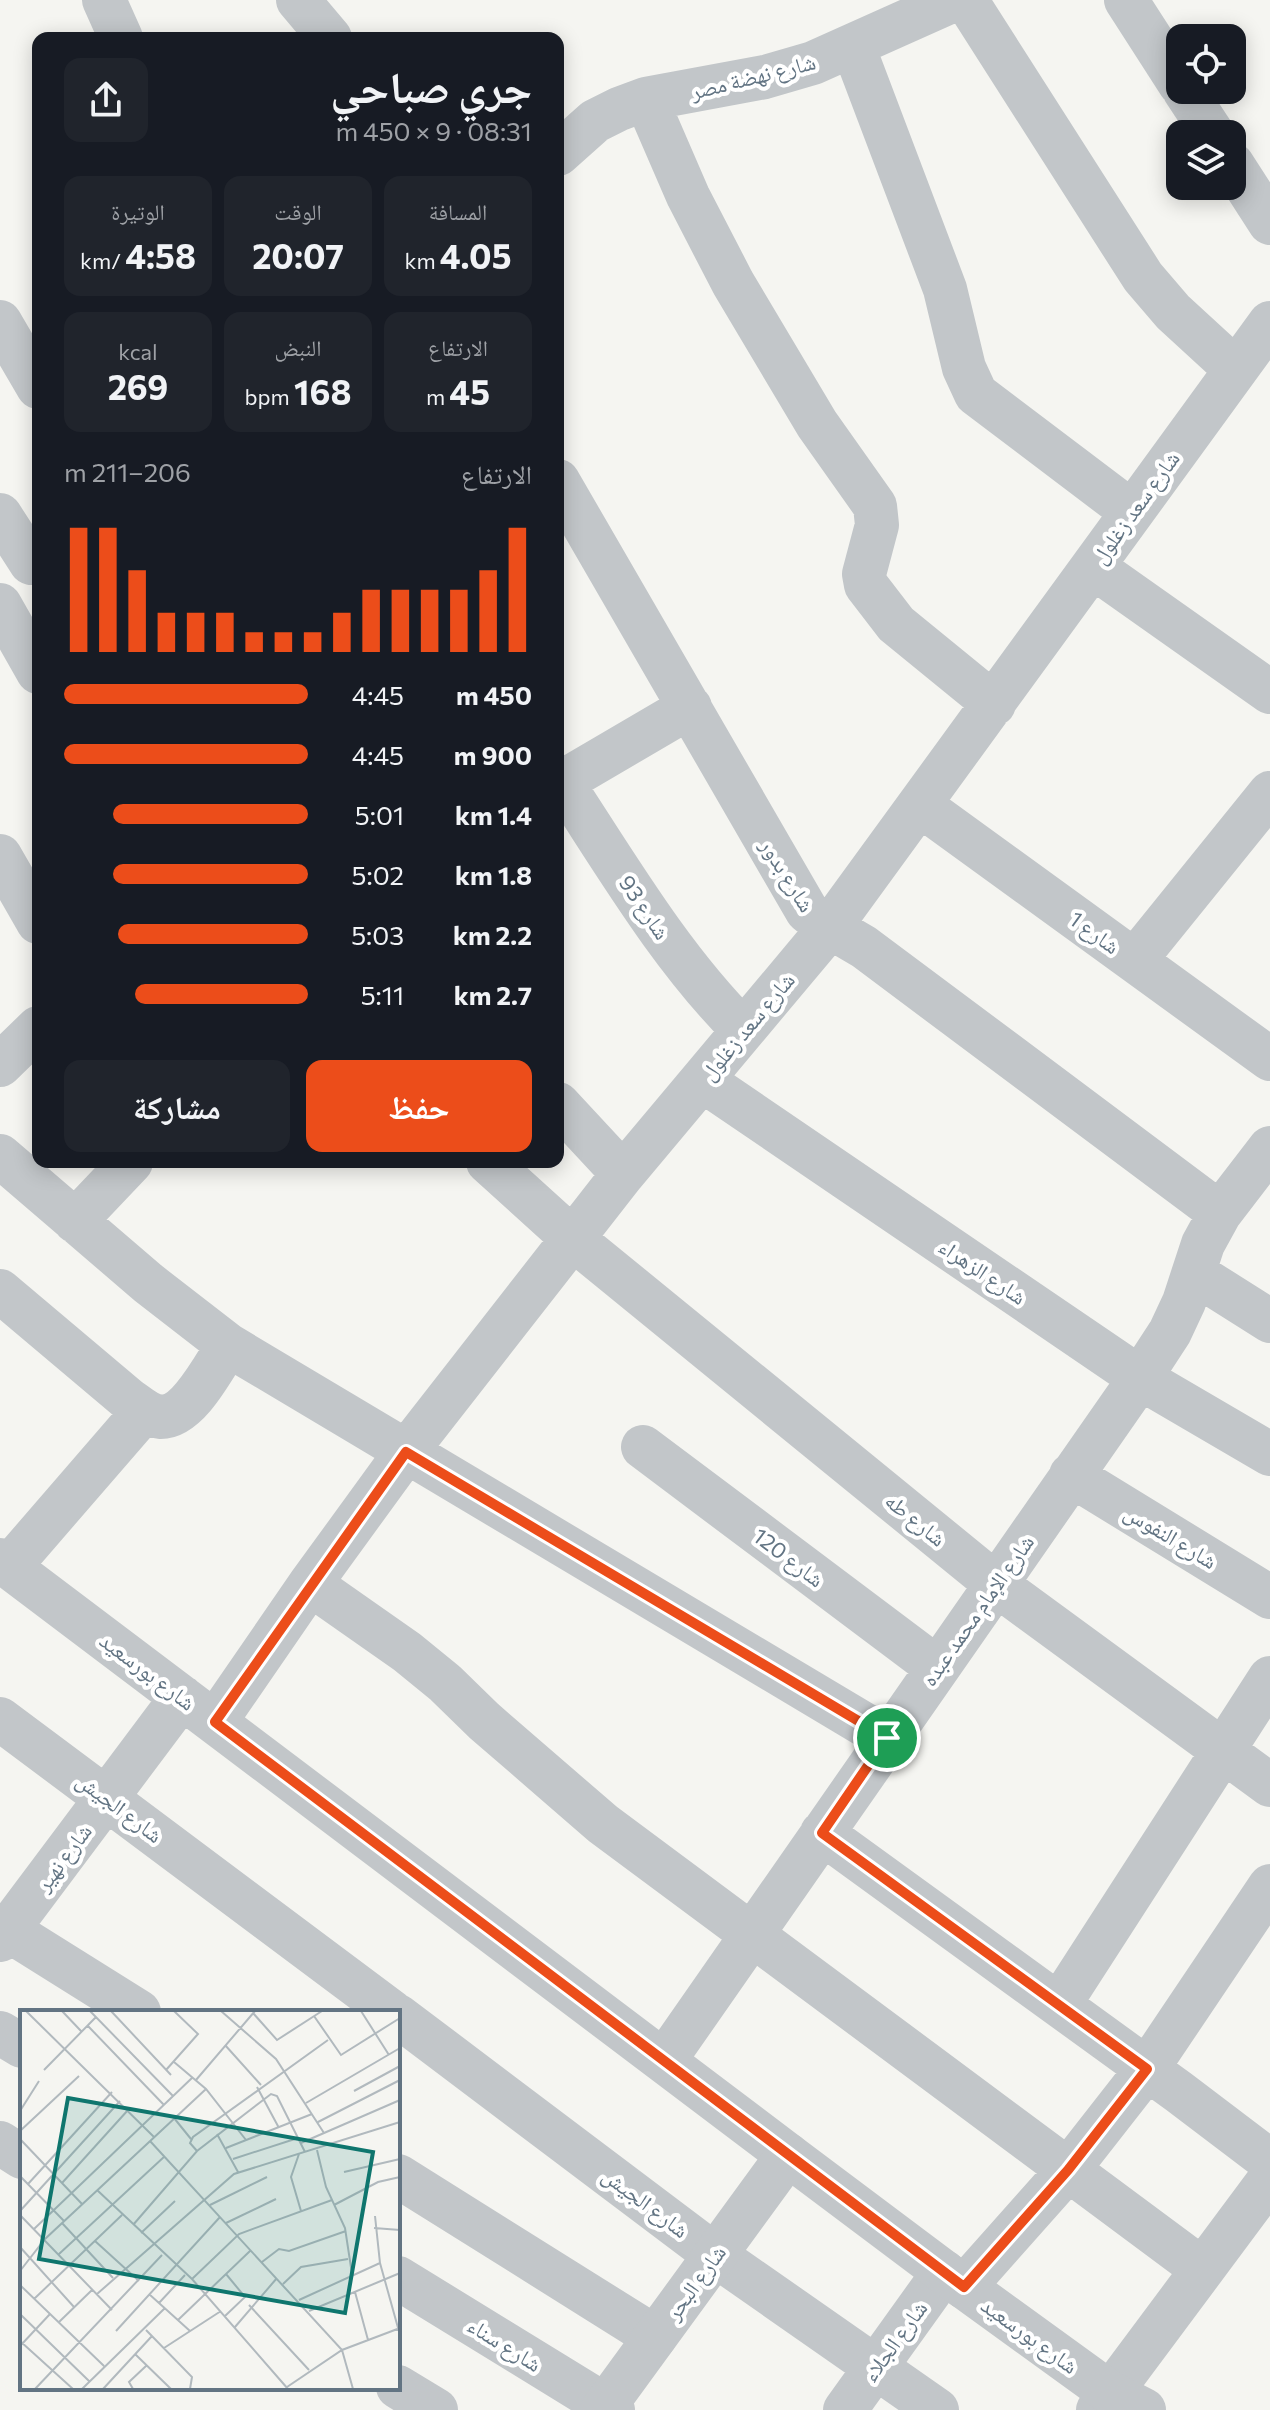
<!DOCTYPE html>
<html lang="ar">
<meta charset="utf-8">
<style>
body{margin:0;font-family:Commissioner,"Noto Naskh Arabic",sans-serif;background:#20242c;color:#f1f3f6;direction:rtl;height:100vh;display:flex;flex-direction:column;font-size:30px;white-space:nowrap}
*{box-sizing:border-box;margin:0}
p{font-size:26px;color:#9ea1a6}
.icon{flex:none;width:44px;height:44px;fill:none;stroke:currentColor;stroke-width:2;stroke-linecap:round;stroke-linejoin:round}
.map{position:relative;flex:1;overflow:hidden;direction:ltr}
.side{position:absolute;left:32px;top:32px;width:532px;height:1136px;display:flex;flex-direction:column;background:#171b24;border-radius:16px;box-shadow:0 4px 20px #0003;direction:rtl}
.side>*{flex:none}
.controls{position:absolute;left:1166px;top:24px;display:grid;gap:16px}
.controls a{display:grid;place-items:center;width:80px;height:80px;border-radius:16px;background:#171b24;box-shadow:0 4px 20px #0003;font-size:40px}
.pin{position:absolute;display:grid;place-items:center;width:68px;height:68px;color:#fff;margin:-34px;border:4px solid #fff;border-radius:50%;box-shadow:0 2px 8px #0007}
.round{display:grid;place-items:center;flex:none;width:84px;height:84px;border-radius:16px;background:#20242c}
.headline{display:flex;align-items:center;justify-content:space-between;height:136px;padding:0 32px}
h1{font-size:44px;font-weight:700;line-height:60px}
.stats{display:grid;grid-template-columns:repeat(3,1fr);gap:12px;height:136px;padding:8px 32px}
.stats div{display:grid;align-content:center;border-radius:16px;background:#20242c;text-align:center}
.stats b{font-size:34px;font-weight:700}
.stats small{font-size:22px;font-weight:400}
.stats p{font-size:22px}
.chart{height:224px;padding:16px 32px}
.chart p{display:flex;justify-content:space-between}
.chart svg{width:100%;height:144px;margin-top:8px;stroke:#ec4d1a;stroke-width:6}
.button{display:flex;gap:16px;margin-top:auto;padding:16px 32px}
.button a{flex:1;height:92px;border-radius:16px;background:#ec4d1a;color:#fff;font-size:32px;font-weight:700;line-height:92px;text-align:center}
.button a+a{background:#20242c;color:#f1f3f6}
ul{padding:0 32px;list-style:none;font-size:26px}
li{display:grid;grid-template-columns:128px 96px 1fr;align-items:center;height:60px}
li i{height:20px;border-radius:10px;background:#ec4d1a}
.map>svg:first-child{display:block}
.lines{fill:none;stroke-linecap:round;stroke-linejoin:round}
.minor{stroke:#c2c6c9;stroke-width:44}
.tertiary{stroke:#c2c6c9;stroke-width:44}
.route-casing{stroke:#fff;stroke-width:16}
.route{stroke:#ec4d1a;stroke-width:10}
.labels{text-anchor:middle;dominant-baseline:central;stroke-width:8;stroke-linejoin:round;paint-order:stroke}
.street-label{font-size:22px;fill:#627483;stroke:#fff}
.inset-road{fill:none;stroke:#b1b9be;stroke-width:2}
.view{fill:#0f766e;fill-opacity:0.15;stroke:#0f766e;stroke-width:4}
.inset-edge{fill:none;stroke:#627483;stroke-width:4}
</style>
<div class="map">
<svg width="1270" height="2410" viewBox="0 0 1270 2410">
<rect width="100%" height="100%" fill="#f5f5f1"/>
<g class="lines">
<path class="minor" d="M 104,0 L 121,38
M 298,0 L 330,38
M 966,0 L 1143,277 L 1173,312 L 1234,368
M 1126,0 L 1180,84
M 853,46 L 945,289 L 964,368 L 976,394 L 1132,512
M 1184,90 L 1213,134
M 646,99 L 688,196 L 733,283 L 817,424 L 875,506 L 877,525 L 864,574 L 866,585 L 896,624 L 994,704
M 558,154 L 595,121 L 619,109 L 646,99 L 765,77 L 813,63 L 954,0
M 1232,164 L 1270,223
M 0,322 L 38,387
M 558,481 L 807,911 L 818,920 L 864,947 L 1220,1213
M 0,515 L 31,563
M 1093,567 L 1270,692
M 0,605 L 38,672
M 558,776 C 616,864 669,956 743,1030
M 562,782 L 690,707
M 920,805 L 1270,1059
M 0,856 L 38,922
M 1135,960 L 1270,793
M 0,1065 L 38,1028
M 702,1080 L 1140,1378 L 1270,1454
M 558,1104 L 623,1174
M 0,1156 L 148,1283 L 228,1345 L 887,1738
M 488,1162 L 573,1239 L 997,1585 L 1270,1785
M 75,1221 L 131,1162
M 1194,1273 L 1270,1321
M 0,1291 L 128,1399 C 138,1406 149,1416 161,1417 C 189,1417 214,1366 228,1345
M 643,1447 L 936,1667
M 1071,1475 L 1270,1597
M 0,1560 L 788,2155
M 9,1567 L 144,1411
M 310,1584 L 407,1652 L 445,1683 L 484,1721 L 603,1824 L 1202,2269
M 0,1719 L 392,2012
M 215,1722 L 310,1584 L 406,1452 L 623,1174 L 830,927 L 1270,323
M 822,1833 L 1179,2092 L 1270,2161
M 8,1930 L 139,2012
M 0,1940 L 182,1697
M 1059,2005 L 1270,1678
M 398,2016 L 715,2255 L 937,2410
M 0,2033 L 22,2046
M 664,2061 L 1140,1378 L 1170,1332 L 1184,1302 L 1203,1244 L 1220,1213 L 1270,1148
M 0,2143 L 22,2157
M 398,2176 L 655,2337
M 398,2278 L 613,2410
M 964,2287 L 1068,2170 L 1147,2069 L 1270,1886
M 398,2387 L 436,2410
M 845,2410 L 944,2272
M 1098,2410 L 1270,2179"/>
<path class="tertiary" d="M 602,2410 L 788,2155 L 964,2287 L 1109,2392 L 1144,2410"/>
</g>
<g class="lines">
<g class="route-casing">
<path id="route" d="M 406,1452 L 887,1738 L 822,1833 L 1147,2069 L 1068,2170 L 964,2287 L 215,1722 Z"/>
</g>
<use href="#route" class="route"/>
</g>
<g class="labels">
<g class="street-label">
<text transform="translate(753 76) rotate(-14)">شارع نهضة مصر</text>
<text transform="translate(1135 507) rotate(-54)">شارع سعد زغلول</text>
<text transform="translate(788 875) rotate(58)">شارع بدور</text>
<text transform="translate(645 907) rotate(56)">شارع 93</text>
<text transform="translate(1095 932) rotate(36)">شارع 1</text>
<text transform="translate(747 1026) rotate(-50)">شارع سعد زغلول</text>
<text transform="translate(983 1271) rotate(34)">شارع الزهراء</text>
<text transform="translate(916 1519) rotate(39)">شارع طه</text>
<text transform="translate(1171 1536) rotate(31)">شارع النفوس</text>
<text transform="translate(789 1557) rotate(37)">شارع 120</text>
<text transform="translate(977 1610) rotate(-55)">شارع الإمام محمد عبده</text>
<text transform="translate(148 1671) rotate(37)">شارع بورسعيد</text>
<text transform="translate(120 1807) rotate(37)">شارع الجيش</text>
<text transform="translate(63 1857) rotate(-53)">شارع نهير</text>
<text transform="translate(646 2202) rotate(37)">شارع الجيش</text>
<text transform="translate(695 2282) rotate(-54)">شارع البحر</text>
<text transform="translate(1030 2335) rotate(36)">شارع بورسعيد</text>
<text transform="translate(894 2341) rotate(-54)">شارع الجلاء</text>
<text transform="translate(505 2344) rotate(32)">شارع سناء</text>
</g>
</g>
<g transform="translate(20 2010)">
<rect width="380" height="380" fill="#f5f5f1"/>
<path class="inset-road" d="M 6,1 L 134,127M 42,1 L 61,21M 70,1 L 153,86M 91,1 L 151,65M 201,1 L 256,49 L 304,123M 341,1 L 369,45M 233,3 L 257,30 L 302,1M 294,6 L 321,45 L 380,8M 67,15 L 144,95M 205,35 L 241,75M 154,52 L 186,79 L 226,130M 24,60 L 76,7M 146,60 L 178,24 L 154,1M 176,70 L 235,1M 237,77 L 259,118M 334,81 L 380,56M 286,93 L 380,38M 0,101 L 19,71M 154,108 L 171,129M 298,112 L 380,70M 0,121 L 59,66M 197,124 L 218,162M 0,129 L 62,194M 130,131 L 322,340 L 333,379M 281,133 L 380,90M 206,138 L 292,104M 297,140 L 306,177 L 325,218 L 332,264M 177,141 L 170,133 L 173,127 L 308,30M 279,144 L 271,167 L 281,201M 213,149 L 278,128M 324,162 L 380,149M 0,166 L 44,211M 42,173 L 108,100M 8,174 L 92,82M 77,180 L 172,269 L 268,379M 190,195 L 247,167M 314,195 L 358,172 L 380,167M 0,201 L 100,91M 0,205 L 92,300M 355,206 L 360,253 L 380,325M 42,213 L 93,268M 206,213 L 256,189M 113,215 L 177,141 L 251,84 L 257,86 L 285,142M 354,218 L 380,220M 14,219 L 173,67M 121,223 L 155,191M 75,231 L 119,271M 0,237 L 54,297M 39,244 L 145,146M 242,252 L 259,239 L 269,241 L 326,221M 0,261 L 25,229 L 186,79M 172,269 L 219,224 L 312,190M 263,274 L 281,257 L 328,249M 0,275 L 84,356M 335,282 L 348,330M 77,284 L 214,164 L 380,112M 129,284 L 170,321M 14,289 L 102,205M 279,290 L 360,253M 139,293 L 165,265M 229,295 L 289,360M 289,301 L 380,263M 0,304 L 69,371M 205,306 L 225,287 L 206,264M 158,310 L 230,241M 38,313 L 73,279M 215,317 L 257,268M 126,320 L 172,367 L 170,379M 96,321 L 200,207M 0,331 L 53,379M 1,335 L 30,304M 144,338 L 201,301M 115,344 L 151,379M 267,377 L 322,340 L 380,318M 15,379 L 142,245M 62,379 L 145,298M 83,379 L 132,326M 113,379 L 109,372 L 126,356"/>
<path class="view" d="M 48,88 L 353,142 L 325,303 L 19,249 Z"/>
<rect width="380" height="380" class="inset-edge"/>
</g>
</svg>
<div class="controls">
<a><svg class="icon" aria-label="locate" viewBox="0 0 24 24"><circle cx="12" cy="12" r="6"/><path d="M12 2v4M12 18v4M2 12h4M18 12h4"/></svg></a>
<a><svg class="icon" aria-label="layers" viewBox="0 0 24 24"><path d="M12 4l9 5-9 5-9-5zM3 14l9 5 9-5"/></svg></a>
</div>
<div class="pin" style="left:887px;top:1738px;background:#1e9e55"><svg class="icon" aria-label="arrive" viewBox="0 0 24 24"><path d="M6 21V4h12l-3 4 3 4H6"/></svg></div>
<section class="side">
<div class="headline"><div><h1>جري صباحي</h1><p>08:31 · 9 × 450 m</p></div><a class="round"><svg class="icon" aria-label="share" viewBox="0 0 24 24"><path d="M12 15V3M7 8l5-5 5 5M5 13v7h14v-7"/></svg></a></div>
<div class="stats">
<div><p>المسافة</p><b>4.05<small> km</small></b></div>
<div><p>الوقت</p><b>20:07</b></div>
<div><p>الوتيرة</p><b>4:58<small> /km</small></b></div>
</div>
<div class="stats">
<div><p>الارتفاع</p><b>45<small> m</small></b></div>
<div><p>النبض</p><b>168<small> bpm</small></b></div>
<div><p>kcal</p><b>269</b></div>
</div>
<div class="chart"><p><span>الارتفاع</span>206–211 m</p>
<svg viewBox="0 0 160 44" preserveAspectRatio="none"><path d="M5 44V6M15 44V6M25 44V19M35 44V32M45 44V32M55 44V32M65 44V38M75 44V38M85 44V38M95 44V32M105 44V25M115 44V25M125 44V25M135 44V25M145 44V19M155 44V6"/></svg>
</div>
<ul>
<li><b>450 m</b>4:45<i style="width:100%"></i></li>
<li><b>900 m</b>4:45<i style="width:100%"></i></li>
<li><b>1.4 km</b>5:01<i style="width:80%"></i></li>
<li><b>1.8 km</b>5:02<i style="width:80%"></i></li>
<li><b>2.2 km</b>5:03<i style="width:78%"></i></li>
<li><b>2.7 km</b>5:11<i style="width:71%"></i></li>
</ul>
<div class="button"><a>حفظ</a><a>مشاركة</a></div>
</section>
</div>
